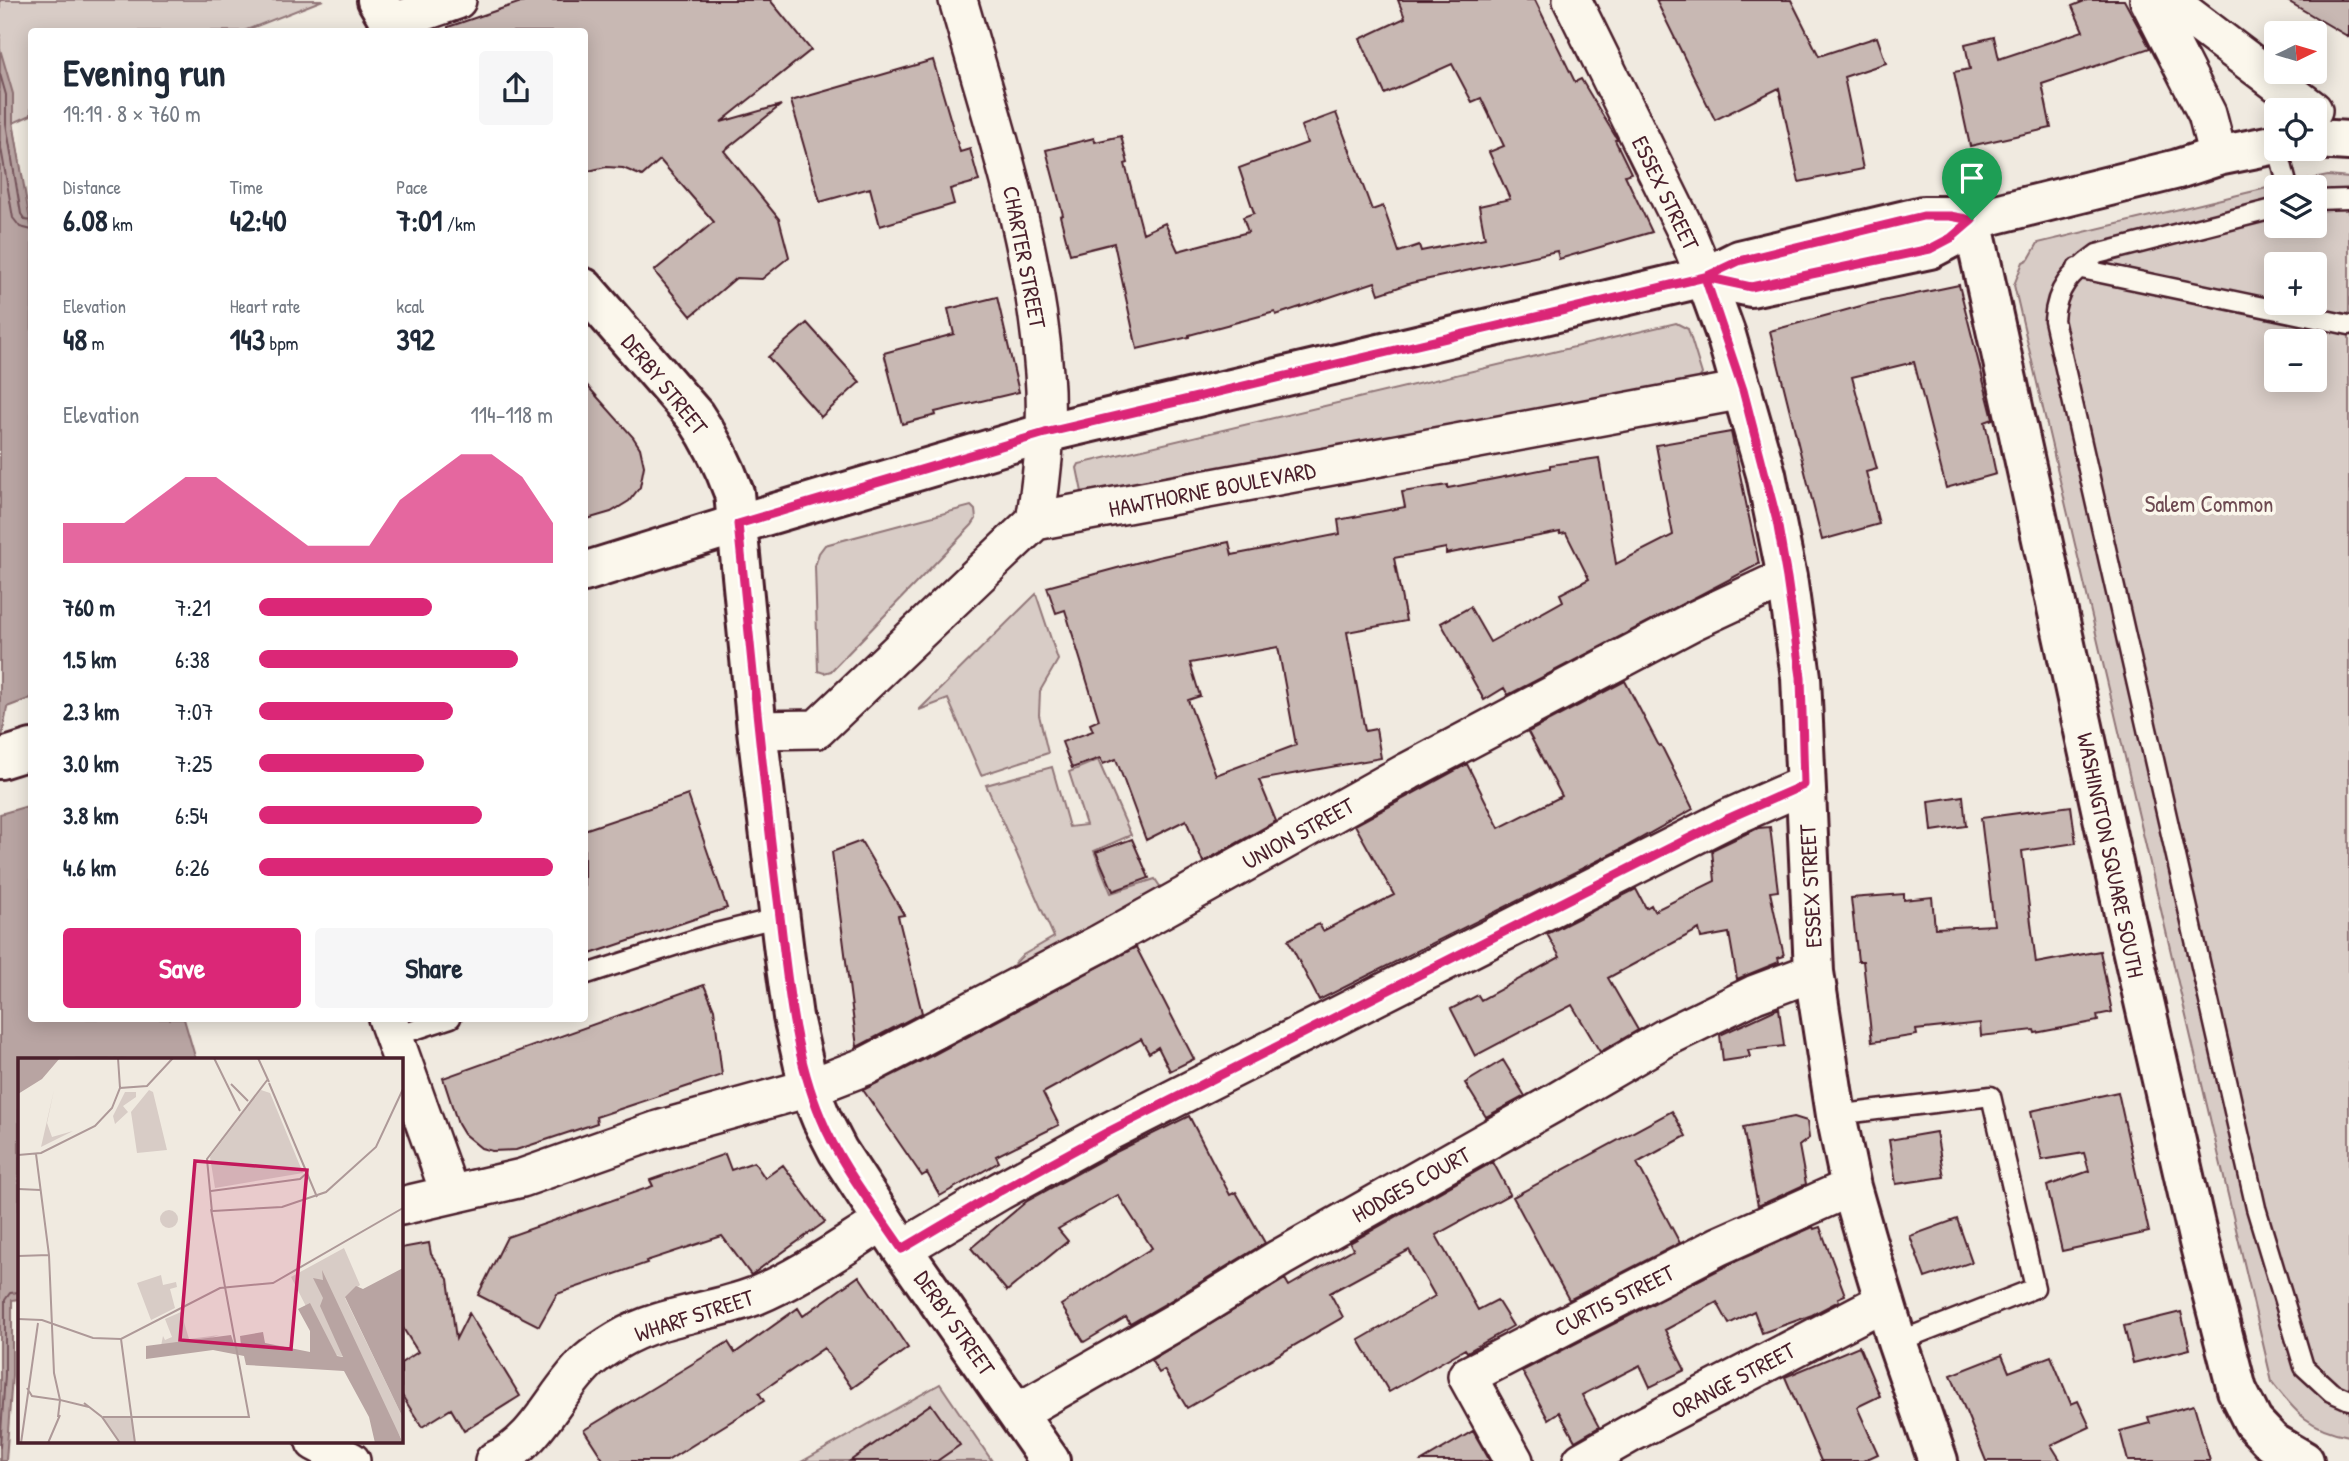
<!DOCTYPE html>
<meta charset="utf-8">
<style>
body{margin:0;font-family:"Patrick Hand",sans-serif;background:#f6f6f7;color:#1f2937;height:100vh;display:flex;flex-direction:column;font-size:26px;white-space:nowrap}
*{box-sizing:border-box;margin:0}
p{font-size:23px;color:#747a83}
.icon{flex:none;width:38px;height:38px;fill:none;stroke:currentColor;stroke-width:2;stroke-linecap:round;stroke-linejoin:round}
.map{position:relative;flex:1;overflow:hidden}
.details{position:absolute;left:28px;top:28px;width:560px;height:994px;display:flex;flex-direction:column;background:#fff;border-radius:7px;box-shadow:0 4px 18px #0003}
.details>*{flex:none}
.needle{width:46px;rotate:85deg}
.tools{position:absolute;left:2264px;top:21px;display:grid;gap:14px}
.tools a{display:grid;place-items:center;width:63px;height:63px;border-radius:7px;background:#fff;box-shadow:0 4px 18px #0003;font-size:35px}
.pin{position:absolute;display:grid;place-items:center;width:60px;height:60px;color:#fff;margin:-72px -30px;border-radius:50% 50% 50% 0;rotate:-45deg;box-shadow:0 0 7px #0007}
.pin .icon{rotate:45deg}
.round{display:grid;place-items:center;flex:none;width:74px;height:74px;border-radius:7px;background:#f6f6f7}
.head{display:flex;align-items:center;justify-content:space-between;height:119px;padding:0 35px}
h1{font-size:38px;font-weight:700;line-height:52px}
.metrics{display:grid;grid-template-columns:repeat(3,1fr);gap:10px;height:119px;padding:7px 35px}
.metrics div{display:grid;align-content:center}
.metrics b{font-size:30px;font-weight:700}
.metrics small{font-size:19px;font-weight:400}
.metrics p{font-size:19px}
.chart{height:196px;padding:14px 35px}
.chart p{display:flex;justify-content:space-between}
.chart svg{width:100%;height:126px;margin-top:7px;fill:#db2777;opacity:.7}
.button{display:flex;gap:14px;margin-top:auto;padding:14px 35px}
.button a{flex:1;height:80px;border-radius:7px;background:#db2777;color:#fff;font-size:28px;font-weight:700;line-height:80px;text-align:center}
.button a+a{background:#f6f6f7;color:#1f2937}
ul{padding:0 35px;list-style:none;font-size:23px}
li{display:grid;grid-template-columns:112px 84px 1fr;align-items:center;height:52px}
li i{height:18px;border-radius:9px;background:#db2777}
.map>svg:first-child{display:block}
.green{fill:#d8ccc6;stroke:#917678;stroke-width:2;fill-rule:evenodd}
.water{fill:#b8a4a2;stroke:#8c6f72;stroke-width:2}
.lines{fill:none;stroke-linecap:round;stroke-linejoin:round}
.shore{stroke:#76545b;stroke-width:2}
.building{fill:#c8b8b3;stroke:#4a1f2b;stroke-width:2;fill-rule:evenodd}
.service-casing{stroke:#4a1f2b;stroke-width:23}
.minor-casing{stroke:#4a1f2b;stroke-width:42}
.tertiary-casing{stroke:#4a1f2b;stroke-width:44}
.secondary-casing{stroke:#4a1f2b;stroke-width:44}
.service{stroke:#fbf7ec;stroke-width:18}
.minor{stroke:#fbf7ec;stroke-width:37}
.tertiary{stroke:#fbf7ec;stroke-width:38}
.secondary{stroke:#fbf7ec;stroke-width:38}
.route-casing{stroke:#fff;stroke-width:14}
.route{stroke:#db2777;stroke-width:9}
.labels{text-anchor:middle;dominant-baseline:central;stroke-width:7;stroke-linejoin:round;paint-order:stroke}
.street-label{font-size:23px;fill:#4a1f2b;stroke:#fbf7ec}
.park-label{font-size:23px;fill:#6e4a52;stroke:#fbf7ec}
.inset-road{fill:none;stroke:#ae9998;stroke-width:2}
.view{fill:#c2185b;fill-opacity:0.15;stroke:#c2185b;stroke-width:3.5}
.inset-edge{fill:none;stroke:#4a1f2b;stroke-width:3.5}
</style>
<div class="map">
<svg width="2349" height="1461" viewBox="0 0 2349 1461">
<rect width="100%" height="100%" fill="#f0eae0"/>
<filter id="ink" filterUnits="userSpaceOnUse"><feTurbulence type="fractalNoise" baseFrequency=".0143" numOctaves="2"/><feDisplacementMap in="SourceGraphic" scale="14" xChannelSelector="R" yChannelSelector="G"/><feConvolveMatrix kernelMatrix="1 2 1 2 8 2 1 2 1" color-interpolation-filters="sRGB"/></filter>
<g filter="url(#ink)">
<path class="green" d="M 0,0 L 323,0 L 244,31 L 32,32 L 31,115 L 13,123 L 31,233 L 0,296 Z
M 2328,176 L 2349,178 L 2349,1436 C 2309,1429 2296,1413 2272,1382 L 2014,285 L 2023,262 L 2029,259 L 2038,243 L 2271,187 ZM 2277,187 L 2315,187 L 2315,226 L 2277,226 ZM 2277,264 L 2315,264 L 2315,303 L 2277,303 ZM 2277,341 L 2315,341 L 2315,380 L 2277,380 Z
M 1676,323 L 1688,329 L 1702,374 L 1696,383 L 1083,497 L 1077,468 L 1079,464 Z
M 971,506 L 975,510 L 976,519 L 972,525 L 831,671 L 824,673 L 818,671 L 815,566 L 819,553 L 825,545 Z
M 1036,594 L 1058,660 L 1040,691 L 1039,715 L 1048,753 L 981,775 L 948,699 L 919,710 Z
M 1098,760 L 1131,835 L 1094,851 L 1111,893 L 1155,879 L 1161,888 L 1003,976 L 1023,955 L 1054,937 L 986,785 L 1052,767 L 1069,827 L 1086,825 L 1069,772 Z
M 940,1384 L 992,1461 L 803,1461 Z"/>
<path class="water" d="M 0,49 L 13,94 L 13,122 L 32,233 L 31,698 L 7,707 L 0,750 Z
M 31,805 L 32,1018 L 184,1019 L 196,1060 L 19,1060 L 19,1299 L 12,1300 L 12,1375 L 6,1461 L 0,1461 L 0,814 Z"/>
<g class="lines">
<path class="shore" d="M 0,74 L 6,95 L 6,123 L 21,214 L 25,220 L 32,221
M 0,142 L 13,218 L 20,227 L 32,230
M 0,1447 L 5,1375 L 5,1300 L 10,1293 L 19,1292"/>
</g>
<path class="building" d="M 527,0 L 770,0 L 811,50 L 721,122 L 781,105 L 724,151 L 779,219 L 789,257 L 762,279 L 736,278 L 691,316 L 654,271 L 714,222 L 660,160 L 642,176 L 623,168 L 606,167 L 584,172 L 584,32 L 448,32 L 448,27 Z
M 1398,0 L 1535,0 L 1575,82 L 1581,79 L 1617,139 L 1615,140 L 1631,173 L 1625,175 L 1652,232 L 1559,259 L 1557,251 L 1411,283 L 1379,294 L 1375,282 L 1276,315 L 1275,312 L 1189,335 L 1189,337 L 1137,349 L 1114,243 L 1070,254 L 1060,216 L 1063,215 L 1046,150 L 1094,138 L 1095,142 L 1121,136 L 1128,163 L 1125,164 L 1143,233 L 1165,223 L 1178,251 L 1248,232 L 1243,217 L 1254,213 L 1239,168 L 1307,143 L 1301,126 L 1336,113 L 1372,210 L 1383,206 L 1399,252 L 1419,245 L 1421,251 L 1485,238 L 1479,206 L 1510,199 L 1489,152 L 1504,146 L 1481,98 L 1472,102 L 1452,64 L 1385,94 L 1360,39 L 1405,18 Z
M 1656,0 L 1791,0 L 1819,56 L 1877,37 L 1886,63 L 1844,77 L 1863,169 L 1799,182 L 1779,88 L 1715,120 Z
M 2087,0 L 2124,0 L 2150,48 L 2042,84 L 2051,128 L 1970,146 L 1954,72 L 1970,69 L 1965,44 L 1994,37 L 1999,59 L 2083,31 L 2072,6 Z
M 2286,0 L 2349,0 L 2349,37 Z
M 933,60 L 960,152 L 970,149 L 979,181 L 950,189 L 954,204 L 880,226 L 870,188 L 820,202 L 791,101 Z
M 1959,285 L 1993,419 L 1985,422 L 1996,474 L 1946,488 L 1914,362 L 1852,377 L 1877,469 L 1866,472 L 1879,524 L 1822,540 L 1770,331 L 1868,304 Z
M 997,297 L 1019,392 L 935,412 L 936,415 L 902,424 L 884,353 L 954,334 L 948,309 Z
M 807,323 L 860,382 L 821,417 L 768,357 Z
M 584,382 L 633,437 L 640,448 L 644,466 L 640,487 L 629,501 L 611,512 L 584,520 Z
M 1731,432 L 1759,564 L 1508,695 L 1504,688 L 1484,700 L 1441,623 L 1470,607 L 1490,642 L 1563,601 L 1560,594 L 1589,579 L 1566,533 L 1560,534 L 1560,532 L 1446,554 L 1446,548 L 1394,558 L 1406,621 L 1347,632 L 1365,731 L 1376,729 L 1381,758 L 1259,780 L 1276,821 L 1203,862 L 1186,820 L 1146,840 L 1116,759 L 1103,764 L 1100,758 L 1072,768 L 1062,742 L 1093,731 L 1090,724 L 1099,720 L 1065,610 L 1056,613 L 1047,587 L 1158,557 L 1229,542 L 1232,555 L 1340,534 L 1338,520 L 1405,507 L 1402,492 L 1448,485 L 1448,488 L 1550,468 L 1550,465 L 1599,458 L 1616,564 L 1673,535 L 1656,445 ZM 1278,647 L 1296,745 L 1216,775 L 1188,700 L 1200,696 L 1190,663 Z
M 1625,681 L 1659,746 L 1661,745 L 1693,809 L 1625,847 L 1319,1000 L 1288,940 L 1319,924 L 1323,931 L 1394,895 L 1355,825 L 1467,764 L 1499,828 L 1562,796 L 1528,732 Z
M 688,795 L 727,908 L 584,956 L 584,830 Z
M 1963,796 L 1966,826 L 1932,831 L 1929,801 Z
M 2071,806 L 2076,843 L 2022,851 L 2036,963 L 2100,951 L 2112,1012 L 2097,1015 L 2098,1021 L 2035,1033 L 2034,1030 L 1981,1036 L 1980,1023 L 1916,1030 L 1917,1035 L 1872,1042 L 1863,961 L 1858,961 L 1851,898 L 1904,894 L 1904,900 L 1932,897 L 1935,928 L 1994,925 L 1981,818 Z
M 1770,827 L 1778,891 L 1770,892 L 1784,956 L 1778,958 L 1779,962 L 1737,979 L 1729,933 L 1701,938 L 1699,929 L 1608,978 L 1638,1030 L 1600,1052 L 1572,1005 L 1475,1056 L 1451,1009 L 1478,995 L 1481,1000 L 1560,957 L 1547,934 L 1636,889 L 1646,908 L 1651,905 L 1654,911 L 1715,881 L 1712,850 L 1758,828 Z
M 1132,839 L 1149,878 L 1113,891 L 1096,852 Z
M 861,841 L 904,915 L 898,916 L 922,1013 L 857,1047 L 832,852 Z
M 1136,947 L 1194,1059 L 1170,1071 L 1158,1047 L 1149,1053 L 1141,1039 L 1043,1093 L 1059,1125 L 996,1156 L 999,1162 L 940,1196 L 927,1173 L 922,1176 L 863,1090 L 933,1055 Z
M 704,985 L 714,1009 L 722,1075 L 596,1117 L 597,1123 L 516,1150 L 492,1151 L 481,1148 L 464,1134 L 458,1124 L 443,1078 Z
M 1779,1008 L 1784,1046 L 1748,1050 L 1750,1057 L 1723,1061 L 1720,1035 Z
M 1503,1060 L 1525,1096 L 1486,1117 L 1465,1083 Z
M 2118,1092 L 2149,1232 L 2062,1251 L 2047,1186 L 2089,1171 L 2084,1153 L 2042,1160 L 2031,1111 Z
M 1672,1111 L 1686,1136 L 1637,1163 L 1680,1243 L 1569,1300 L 1513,1197 Z
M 1189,1116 L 1230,1195 L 1236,1192 L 1265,1243 L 1168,1302 L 1130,1324 L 1126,1317 L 1084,1342 L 1061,1305 L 1152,1248 L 1118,1195 L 1058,1229 L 1068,1241 L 1007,1291 L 971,1248 L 1027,1201 L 1116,1152 Z
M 1794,1117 L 1807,1121 L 1809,1138 L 1799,1146 L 1806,1184 L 1758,1206 L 1743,1127 Z
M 1936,1132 L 1944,1177 L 1896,1184 L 1889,1140 Z
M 725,1154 L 731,1170 L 754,1162 L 765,1178 L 783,1165 L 825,1222 L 751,1275 L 722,1236 L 646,1261 L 647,1263 L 557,1294 L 539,1326 L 478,1295 L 507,1237 L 653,1186 L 650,1180 Z
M 1493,1162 L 1510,1194 L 1436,1235 L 1478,1310 L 1497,1300 L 1513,1326 L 1467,1352 L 1465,1349 L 1389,1392 L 1359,1340 L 1435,1296 L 1409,1250 L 1330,1293 L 1343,1317 L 1187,1408 L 1164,1370 L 1159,1373 L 1151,1360 L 1285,1279 L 1289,1286 L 1353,1249 L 1350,1243 Z
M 1957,1219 L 1972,1262 L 1925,1278 L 1910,1236 Z
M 1813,1227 L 1814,1229 L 1820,1227 L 1845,1295 L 1838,1298 L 1839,1301 L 1812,1315 L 1762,1333 L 1754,1311 L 1729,1324 L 1717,1302 L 1665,1330 L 1685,1370 L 1650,1387 L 1640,1365 L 1582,1395 L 1599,1427 L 1575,1441 L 1559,1412 L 1548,1419 L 1522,1371 L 1728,1265 Z
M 429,1243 L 431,1254 L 448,1279 L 456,1339 L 469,1313 L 520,1396 L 464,1431 L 451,1409 L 422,1427 L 401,1394 L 401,1363 L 418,1352 L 401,1325 L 401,1248 Z
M 859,1276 L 908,1348 L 852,1388 L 824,1348 L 759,1393 L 764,1401 L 667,1461 L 604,1461 L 584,1430 L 728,1342 L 735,1353 L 798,1308 L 803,1316 Z
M 2181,1312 L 2190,1349 L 2133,1363 L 2124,1326 Z
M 1859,1346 L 1880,1396 L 1857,1407 L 1878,1454 L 1863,1461 L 1821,1461 L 1785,1377 Z
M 2002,1355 L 2009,1372 L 2051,1356 L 2071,1404 L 2078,1401 L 2090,1427 L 2051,1445 L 2061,1461 L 1986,1461 L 1951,1375 Z
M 931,1404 L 960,1445 L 937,1461 L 850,1461 Z
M 2194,1405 L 2210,1461 L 2128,1461 L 2120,1431 L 2150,1423 L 2148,1417 Z
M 1473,1431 L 1490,1461 L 1422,1461 Z"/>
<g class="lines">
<g class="service-casing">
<path id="service" d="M 2278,149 L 2288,187
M 2315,200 L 2349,199
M 2277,208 L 2097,254 C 2071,273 2056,288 2054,320 L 2256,1208 L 2304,1367 L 2331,1392 L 2349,1400
M 2077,268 L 2349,325
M 584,975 L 708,935 L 780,917
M 393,1037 L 451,1018
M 1836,1115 L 1991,1096 L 2035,1288 L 1897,1342"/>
</g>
<g class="minor-casing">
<path id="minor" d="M 958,0 C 993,123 1035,244 1044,373 C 1048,422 1043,473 1035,521
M 1572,0 L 1686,231 L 1705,277
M 2149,0 L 2207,114 L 2218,156
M 2168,0 L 2313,110
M 391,23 L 457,0
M 757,730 L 817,729 L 1035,521 L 1743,390
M 387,1018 L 450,1194
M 401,1206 L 522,1178 L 658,1130 L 809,1088 L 866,1066 L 1099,944 L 1409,771 L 1695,620 L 1787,577
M 902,1249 L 1000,1191 L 1106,1133 L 1729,818 L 1804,785
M 1017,1413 L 1179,1320 L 1280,1258 L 1554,1103 L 1665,1038 L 1755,994 L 1814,972
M 315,1442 L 351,1461
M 494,1461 C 539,1441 554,1393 588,1361 C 596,1354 608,1346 618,1340 C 660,1315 710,1313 755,1296 C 801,1277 842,1247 884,1221
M 1514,1461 L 1467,1376 L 1719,1246 L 1851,1187
M 1582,1461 L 1633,1432 L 1885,1301"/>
</g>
<g class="tertiary-casing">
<path id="tertiary" d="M 1972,220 L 2125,918 L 2199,1242 L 2237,1390 L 2253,1422 L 2272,1442 L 2304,1461
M 1705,277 L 1726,335 L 1766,474 L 1787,577 L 1801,677 L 1814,972 L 1836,1115 L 1851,1187 L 1868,1246 L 1897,1342 L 1938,1461
M 584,572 L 738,524
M 0,759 L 32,749"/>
</g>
<g class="secondary-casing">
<path id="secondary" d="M 377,0 L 396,32
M 2315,139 L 2349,141
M 1705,277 L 1751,287 L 1930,249 L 1951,238 L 1972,220
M 584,288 L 695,416 C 712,441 724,465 734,493 L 757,730 L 784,952 L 793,1017 L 809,1088 L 822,1120 L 838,1151 L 902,1249 L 1050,1461
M 738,524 L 1045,433 L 1705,277 L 1739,260 L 1923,216 L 1949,216 L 1972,220 L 2178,169 L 2218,156 L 2277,144"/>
</g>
<use href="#service" class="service"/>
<use href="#minor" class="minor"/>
<use href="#tertiary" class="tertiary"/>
<use href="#secondary" class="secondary"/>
</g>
</g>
<g class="lines" filter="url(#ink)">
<g class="route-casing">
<path id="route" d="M 1972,220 L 1950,216 L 1923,216 L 1739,261 L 1705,277 L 1045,433 L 738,524 C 751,649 762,775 778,900 C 787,973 792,1050 821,1118 C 840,1165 874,1207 902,1249 L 1000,1191 L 1106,1133 L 1729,818 L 1804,785 L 1801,677 L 1787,578 L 1777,521 L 1743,390 L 1705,277 L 1751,287 L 1930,249 L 1951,238 L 1972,220"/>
</g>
<use href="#route" class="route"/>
</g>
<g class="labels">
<g class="street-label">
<text transform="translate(1666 193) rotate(64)">ESSEX STREET</text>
<text transform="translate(1025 257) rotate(79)">CHARTER STREET</text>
<text transform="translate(665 384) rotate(51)">DERBY STREET</text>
<text transform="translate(1212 489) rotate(-11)">HAWTHORNE BOULEVARD</text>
<text transform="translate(1298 833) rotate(-29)">UNION STREET</text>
<text transform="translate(2111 855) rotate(78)">WASHINGTON SQUARE SOUTH</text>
<text transform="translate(1810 886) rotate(-93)">ESSEX STREET</text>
<text transform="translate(1411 1184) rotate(-29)">HODGES COURT</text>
<text transform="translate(1614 1300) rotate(-27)">CURTIS STREET</text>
<text transform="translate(694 1315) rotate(-18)">WHARF STREET</text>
<text transform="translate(955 1323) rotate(55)">DERBY STREET</text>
<text transform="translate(1733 1380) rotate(-28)">ORANGE STREET</text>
</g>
<g class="park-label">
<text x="2209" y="503">Salem Common</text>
</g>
</g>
<g transform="translate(18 1058)">
<rect width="385" height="385" fill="#f0eae0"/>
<path d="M 36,32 L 29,65 L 34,79 L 55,73 L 23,89 ZM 131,32 L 135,34 L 149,92 L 119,95 L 113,54 ZM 243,32 L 252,35 L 285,115 L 197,130 L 192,99 ZM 107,34 L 118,34 L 118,39 L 105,48 L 110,54 L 97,66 L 95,58 ZM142 161a9 9 0 1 1 18 0a9 9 0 1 1-18 0ZM 326,190 L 342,227 L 327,240 L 384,358 L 385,383 L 332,299 L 313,297 L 273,219 ZM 143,217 L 145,227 L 158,224 L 159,229 L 152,231 L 157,250 L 133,262 L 119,225 ZM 163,254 L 171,281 L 201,277 L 164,291 L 131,289 L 143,288 L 145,278 L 147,282 L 154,279 L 147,261 ZM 84,359 L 113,359 L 117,385 L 102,385 Z" fill="#d8ccc6"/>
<path d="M 0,0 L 42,0 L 24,21 L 0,36 ZM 385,210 L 385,360 L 327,239 L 338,228 L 345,231 ZM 304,212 L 385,385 L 357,385 L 351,359 L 326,313 L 228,307 L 226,298 L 195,292 L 128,301 L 128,288 L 213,277 L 216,286 L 223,288 L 222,278 L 245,274 L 247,285 L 292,294 L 292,273 L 280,251 L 292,245 L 319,298 L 325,299 L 302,248 L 305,240 L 295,220 L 305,222 Z" fill="#b8a4a2"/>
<path class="inset-road" d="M 100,0 L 102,30M 196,0 L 222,53M 240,0 L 251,24M 251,25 L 299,139M 213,26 L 230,43M 18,96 L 31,197 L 36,315 L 42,342 L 71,349M 0,97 L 23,95 L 77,68 L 94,50 L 102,30 L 129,28 L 155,0M 0,131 L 23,132M 193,133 L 282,121 L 289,115M 193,151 L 207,229M 195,153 L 264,149 L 308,134 L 358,89 L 385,31M 194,154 L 189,101 L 250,21M 0,198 L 31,197M 0,261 L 24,262 L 75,280 L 103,281 L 202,230 L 255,225 L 385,150M 103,281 L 117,385M 9,330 L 14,338 L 42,342 L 40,359M 66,345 L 84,359 L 102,385M 85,359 L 231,359 L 207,229M 3,385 L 20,265M 30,385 L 42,357"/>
<path class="view" d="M 177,103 L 289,112 L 273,291 L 162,282 Z"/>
<rect width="385" height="385" class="inset-edge"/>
</g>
</svg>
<div class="tools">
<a><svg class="needle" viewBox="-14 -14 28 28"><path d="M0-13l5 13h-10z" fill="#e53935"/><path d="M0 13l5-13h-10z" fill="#747a83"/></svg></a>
<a><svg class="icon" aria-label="locate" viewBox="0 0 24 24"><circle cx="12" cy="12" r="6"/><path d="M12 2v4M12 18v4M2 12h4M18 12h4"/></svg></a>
<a><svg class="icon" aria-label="layers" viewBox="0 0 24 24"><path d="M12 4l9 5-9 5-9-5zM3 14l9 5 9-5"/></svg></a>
<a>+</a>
<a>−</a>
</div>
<div class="pin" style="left:1972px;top:220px;background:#1e9e55"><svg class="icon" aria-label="arrive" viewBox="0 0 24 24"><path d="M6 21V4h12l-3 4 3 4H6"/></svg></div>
<section class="details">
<div class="head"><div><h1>Evening run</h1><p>19:19 · 8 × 760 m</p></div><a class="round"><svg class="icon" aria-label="share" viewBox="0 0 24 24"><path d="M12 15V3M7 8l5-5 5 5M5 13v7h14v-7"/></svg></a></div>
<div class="metrics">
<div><p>Distance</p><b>6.08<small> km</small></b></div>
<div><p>Time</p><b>42:40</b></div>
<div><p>Pace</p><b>7:01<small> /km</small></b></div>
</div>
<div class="metrics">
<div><p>Elevation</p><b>48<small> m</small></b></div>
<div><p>Heart rate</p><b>143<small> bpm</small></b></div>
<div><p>kcal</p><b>392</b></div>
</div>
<div class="chart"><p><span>Elevation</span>114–118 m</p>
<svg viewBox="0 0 160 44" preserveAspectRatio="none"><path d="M0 44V30L10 30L20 30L30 22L40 14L50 14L60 22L70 30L80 38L90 38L100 38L110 22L120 14L130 6L140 6L150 14L160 30V44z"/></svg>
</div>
<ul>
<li><b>760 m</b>7:21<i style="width:59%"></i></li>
<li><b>1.5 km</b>6:38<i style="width:88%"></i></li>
<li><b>2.3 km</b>7:07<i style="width:66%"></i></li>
<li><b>3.0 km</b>7:25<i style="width:56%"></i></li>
<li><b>3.8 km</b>6:54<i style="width:76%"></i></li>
<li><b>4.6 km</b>6:26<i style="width:100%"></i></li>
</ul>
<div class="button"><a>Save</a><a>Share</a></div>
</section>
</div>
